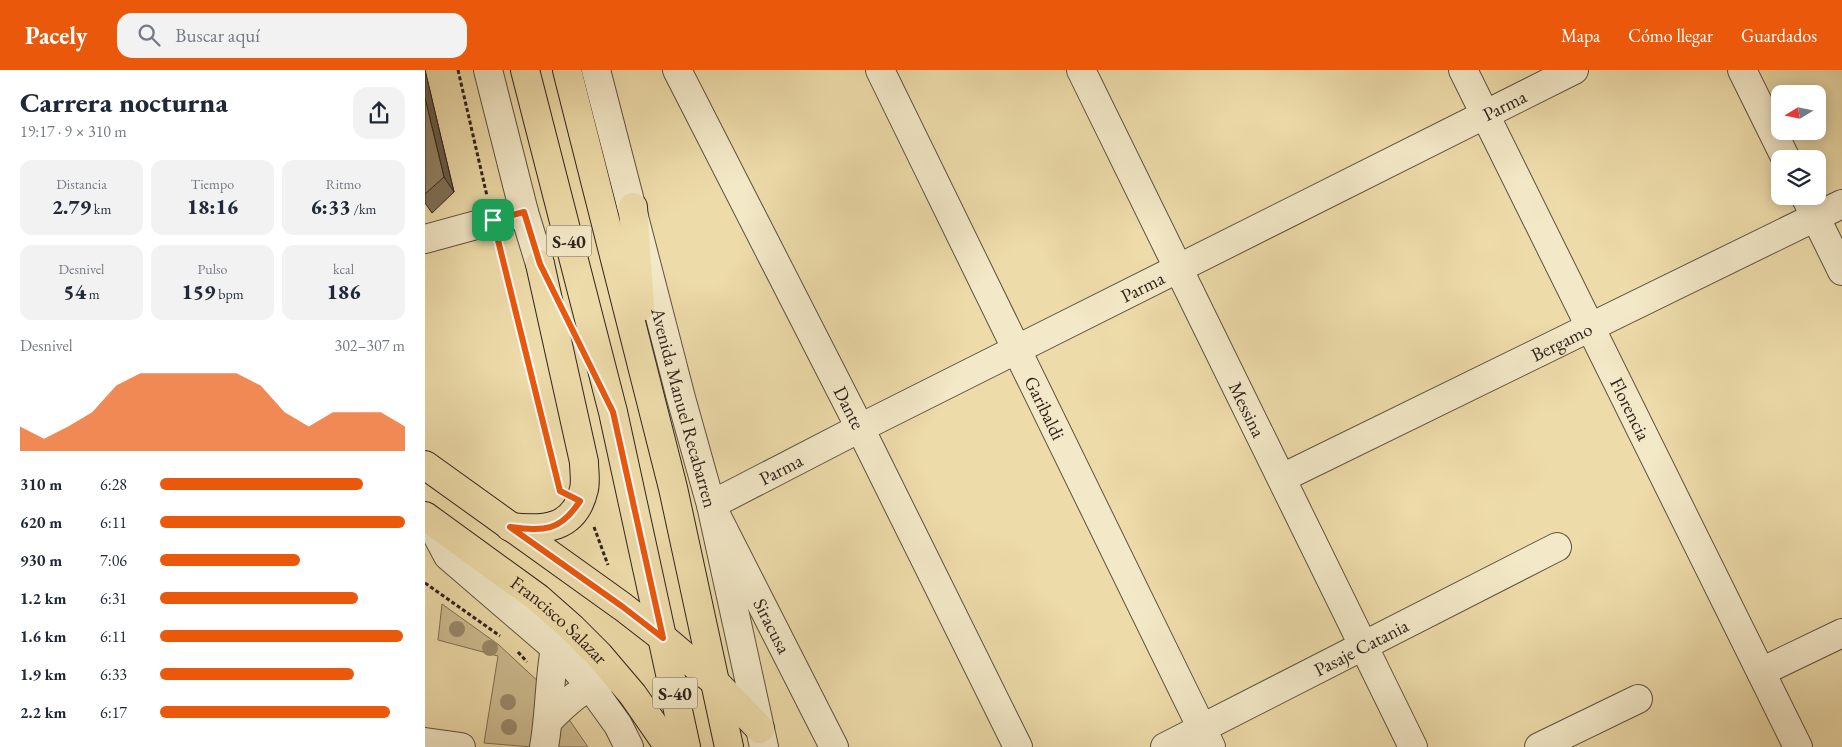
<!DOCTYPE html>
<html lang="es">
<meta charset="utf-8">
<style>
body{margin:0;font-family:"EB Garamond",serif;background:#f2f2f3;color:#1f2937;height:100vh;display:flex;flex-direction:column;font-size:19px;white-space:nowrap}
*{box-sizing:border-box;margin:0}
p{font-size:16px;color:#747a83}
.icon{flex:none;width:28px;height:28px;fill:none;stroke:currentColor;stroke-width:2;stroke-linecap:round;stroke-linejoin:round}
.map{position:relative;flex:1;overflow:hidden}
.side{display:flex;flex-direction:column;background:#fff;width:425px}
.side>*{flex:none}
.needle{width:32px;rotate:260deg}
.controls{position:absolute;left:1346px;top:15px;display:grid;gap:10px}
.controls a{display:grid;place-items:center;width:55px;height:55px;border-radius:10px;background:#fff;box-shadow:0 2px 12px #0003;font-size:25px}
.pin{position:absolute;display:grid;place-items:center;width:42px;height:42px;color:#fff;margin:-21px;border-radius:10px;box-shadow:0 2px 8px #0006}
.round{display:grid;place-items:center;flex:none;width:52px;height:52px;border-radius:15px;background:#f2f2f3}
.summary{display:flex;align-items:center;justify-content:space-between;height:85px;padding:0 20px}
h1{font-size:28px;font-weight:800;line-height:38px}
.figures{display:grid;grid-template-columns:repeat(3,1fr);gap:8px;height:85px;padding:5px 20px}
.figures div{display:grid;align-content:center;border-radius:12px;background:#f2f2f3;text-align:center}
.figures b{font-size:21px;font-weight:800}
.figures small{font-size:14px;font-weight:400}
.figures p{font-size:14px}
.chart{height:140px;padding:10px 20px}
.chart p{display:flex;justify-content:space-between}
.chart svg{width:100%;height:90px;margin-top:5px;fill:#ea580c;opacity:.7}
ul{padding:0 20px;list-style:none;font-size:16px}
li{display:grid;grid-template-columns:80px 60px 1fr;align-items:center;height:38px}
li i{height:12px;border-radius:6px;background:#ea580c}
header{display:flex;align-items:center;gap:30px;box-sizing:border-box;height:70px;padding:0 25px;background:#ea580c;color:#fff}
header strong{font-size:24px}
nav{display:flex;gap:28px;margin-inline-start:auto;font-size:18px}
.search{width:350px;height:45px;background:#f2f2f3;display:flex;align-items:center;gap:12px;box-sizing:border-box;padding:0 18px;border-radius:15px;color:#747a83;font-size:19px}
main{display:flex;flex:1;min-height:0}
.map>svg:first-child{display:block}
.green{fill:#cdbc91;stroke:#7e7058}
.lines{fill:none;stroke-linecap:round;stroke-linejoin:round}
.minor-casing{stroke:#5e5241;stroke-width:30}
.major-casing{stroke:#2f241e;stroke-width:30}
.path{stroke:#2f241e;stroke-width:3;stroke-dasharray:4 2.5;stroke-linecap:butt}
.minor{stroke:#f3e8c7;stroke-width:28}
.major{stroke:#eddba9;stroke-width:28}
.tree{fill:#9a8b6c}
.wall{fill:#7e7158;stroke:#2f241e}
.shaded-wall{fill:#665c47;stroke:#2f241e}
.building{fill:#928366;stroke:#2f241e}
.route-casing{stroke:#fff;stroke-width:10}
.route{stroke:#ea580c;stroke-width:6}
.labels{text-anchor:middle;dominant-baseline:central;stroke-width:4;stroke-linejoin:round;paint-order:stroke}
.shield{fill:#f3e8c7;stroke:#6a5f51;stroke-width:1}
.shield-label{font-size:18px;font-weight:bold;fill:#2f241e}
.street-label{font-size:19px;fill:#2f241e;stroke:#f3e8c7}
</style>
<header>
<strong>Pacely</strong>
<div class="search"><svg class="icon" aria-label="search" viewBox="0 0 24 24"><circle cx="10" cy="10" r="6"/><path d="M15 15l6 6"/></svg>Buscar aquí</div>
<nav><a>Mapa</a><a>Cómo llegar</a><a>Guardados</a></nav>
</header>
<main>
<section class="side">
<div class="summary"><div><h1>Carrera nocturna</h1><p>19:17 · 9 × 310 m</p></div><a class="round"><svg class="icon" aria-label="share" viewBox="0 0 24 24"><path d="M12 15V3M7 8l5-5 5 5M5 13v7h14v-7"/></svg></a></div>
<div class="figures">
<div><p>Distancia</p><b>2.79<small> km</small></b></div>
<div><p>Tiempo</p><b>18:16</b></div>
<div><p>Ritmo</p><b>6:33<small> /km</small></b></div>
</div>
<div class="figures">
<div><p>Desnivel</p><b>54<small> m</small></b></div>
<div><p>Pulso</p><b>159<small> bpm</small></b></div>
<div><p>kcal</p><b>186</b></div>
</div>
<div class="chart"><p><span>Desnivel</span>302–307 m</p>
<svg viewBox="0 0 160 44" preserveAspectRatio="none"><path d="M0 44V32L10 38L20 32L30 25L40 12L50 6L60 6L70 6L80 6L90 6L100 12L110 25L120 32L130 25L140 25L150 25L160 32V44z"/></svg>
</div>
<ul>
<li><b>310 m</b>6:28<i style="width:83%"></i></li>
<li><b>620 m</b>6:11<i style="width:100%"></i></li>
<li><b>930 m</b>7:06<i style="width:57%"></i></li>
<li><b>1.2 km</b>6:31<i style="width:81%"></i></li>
<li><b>1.6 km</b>6:11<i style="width:99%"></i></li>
<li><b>1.9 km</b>6:33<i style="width:79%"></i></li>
<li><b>2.2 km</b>6:17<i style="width:94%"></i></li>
</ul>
</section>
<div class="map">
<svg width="1417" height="677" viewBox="0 0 1417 677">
<rect width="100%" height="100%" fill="#eddba9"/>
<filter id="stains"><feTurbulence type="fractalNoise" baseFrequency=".004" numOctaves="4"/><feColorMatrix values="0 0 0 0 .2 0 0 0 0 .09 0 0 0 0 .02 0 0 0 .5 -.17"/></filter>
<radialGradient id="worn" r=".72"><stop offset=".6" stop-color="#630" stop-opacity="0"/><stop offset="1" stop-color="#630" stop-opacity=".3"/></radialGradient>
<path class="green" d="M 17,534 L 74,575 L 116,614 L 107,677 L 59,673 L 73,586 L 13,570 Z
M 141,645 L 163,677 L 126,677 Z"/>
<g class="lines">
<g class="minor-casing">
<g id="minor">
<path d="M 63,0 L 99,142 L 115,194"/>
<path id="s1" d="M 171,0 L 256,328 L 286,435 L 339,677"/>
<path id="s2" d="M 252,0 L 435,358 L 593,677"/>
<path id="s3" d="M 455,0 L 786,677"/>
<path id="s4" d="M 656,0 L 988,677"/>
<path id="s5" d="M 1038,0 L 1373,677"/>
<path d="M 1317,0 L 1361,89"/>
<path d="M 1380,126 L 1417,201"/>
<path d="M 0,169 L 99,142"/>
<path id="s6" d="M 857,408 L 1417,134"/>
<path d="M 4,450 L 23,486 L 130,578 L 148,596 L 165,616 L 193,655 L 204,677"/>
<path d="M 1336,602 L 1417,563"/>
<path d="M 123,651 C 144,630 155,620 182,608"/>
<path d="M 0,672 L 36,677"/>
<path d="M 119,677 C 125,644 124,611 130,578"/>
<path id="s7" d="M 409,677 L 286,435 L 435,358 L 1149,0"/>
<path id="s8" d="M 740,677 L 1132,477"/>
<path d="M 1114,677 L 1213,629"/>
</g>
</g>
<g class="major-casing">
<g id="major">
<path d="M 100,0 L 188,342 L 261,677"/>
<path d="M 142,0 L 248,418 L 304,677"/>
<path d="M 208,137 L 215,237"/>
<path d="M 0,395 L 198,537 L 238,568 L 290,612 L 335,659"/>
<path id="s9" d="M 0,446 L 113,528 L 147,558 L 174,585 L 208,625 L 244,677"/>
<path d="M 85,457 C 120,461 150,459 159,419 C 161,411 159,400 159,392 L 115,194"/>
</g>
</g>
<path class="path" d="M 33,0 L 62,126
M 73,173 L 133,412
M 169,457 L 183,495
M 0,513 L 75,566
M 93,582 L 102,592"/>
<use href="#minor" class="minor"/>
<use href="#major" class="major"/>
</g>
<g class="tree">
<circle cx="32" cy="559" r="8"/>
<circle cx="65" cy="578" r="8"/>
<circle cx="83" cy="632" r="8"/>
<circle cx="84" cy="657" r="8"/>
</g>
<path class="wall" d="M 0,0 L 29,122 L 7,143 L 0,133 Z"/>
<path class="shaded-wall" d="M 0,0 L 29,122 L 19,107 L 0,28 Z"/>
<path class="building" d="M 0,28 L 19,107 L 0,124 Z"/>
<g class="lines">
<g class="route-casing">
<path id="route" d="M 99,142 L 115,194 L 188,342 L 238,568 L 198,537 L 85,457 C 119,461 135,462 155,431 L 135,421 L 68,150 Z"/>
</g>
<use href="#route" class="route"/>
</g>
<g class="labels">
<g class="shield">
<rect x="121.5" y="155.5" width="45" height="31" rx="4"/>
<rect x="227.5" y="607.5" width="45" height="31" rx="4"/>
</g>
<g class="shield-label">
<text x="144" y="171">S-40</text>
<text x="250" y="623">S-40</text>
</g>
<g class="street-label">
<text stroke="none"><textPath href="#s7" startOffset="1160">Parma</textPath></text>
<text stroke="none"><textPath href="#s7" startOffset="755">Parma</textPath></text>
<text stroke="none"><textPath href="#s6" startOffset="311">Bergamo</textPath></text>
<text stroke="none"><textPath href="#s1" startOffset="349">Avenida Manuel Recabarren</textPath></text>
<text stroke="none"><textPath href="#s2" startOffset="379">Dante</textPath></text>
<text stroke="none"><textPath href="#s4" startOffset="378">Messina</textPath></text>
<text stroke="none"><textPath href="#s3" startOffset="376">Garibaldi</textPath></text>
<text stroke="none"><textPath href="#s5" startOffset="378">Florencia</textPath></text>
<text stroke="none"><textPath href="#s7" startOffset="350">Parma</textPath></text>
<text stroke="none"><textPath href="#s9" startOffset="170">Francisco Salazar</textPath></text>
<text transform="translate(347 556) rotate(63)">Siracusa</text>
<text stroke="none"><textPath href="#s8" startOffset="220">Pasaje Catania</textPath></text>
</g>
</g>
<rect width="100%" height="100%" filter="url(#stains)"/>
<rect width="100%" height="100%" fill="url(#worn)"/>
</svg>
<div class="controls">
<a><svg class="needle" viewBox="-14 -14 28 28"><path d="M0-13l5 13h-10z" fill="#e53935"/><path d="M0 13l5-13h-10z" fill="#747a83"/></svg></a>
<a><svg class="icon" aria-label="layers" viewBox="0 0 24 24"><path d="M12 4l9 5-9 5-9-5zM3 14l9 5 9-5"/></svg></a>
</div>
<div class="pin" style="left:68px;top:150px;background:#1e9e55"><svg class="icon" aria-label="arrive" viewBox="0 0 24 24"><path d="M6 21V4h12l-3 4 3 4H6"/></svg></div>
</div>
</main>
